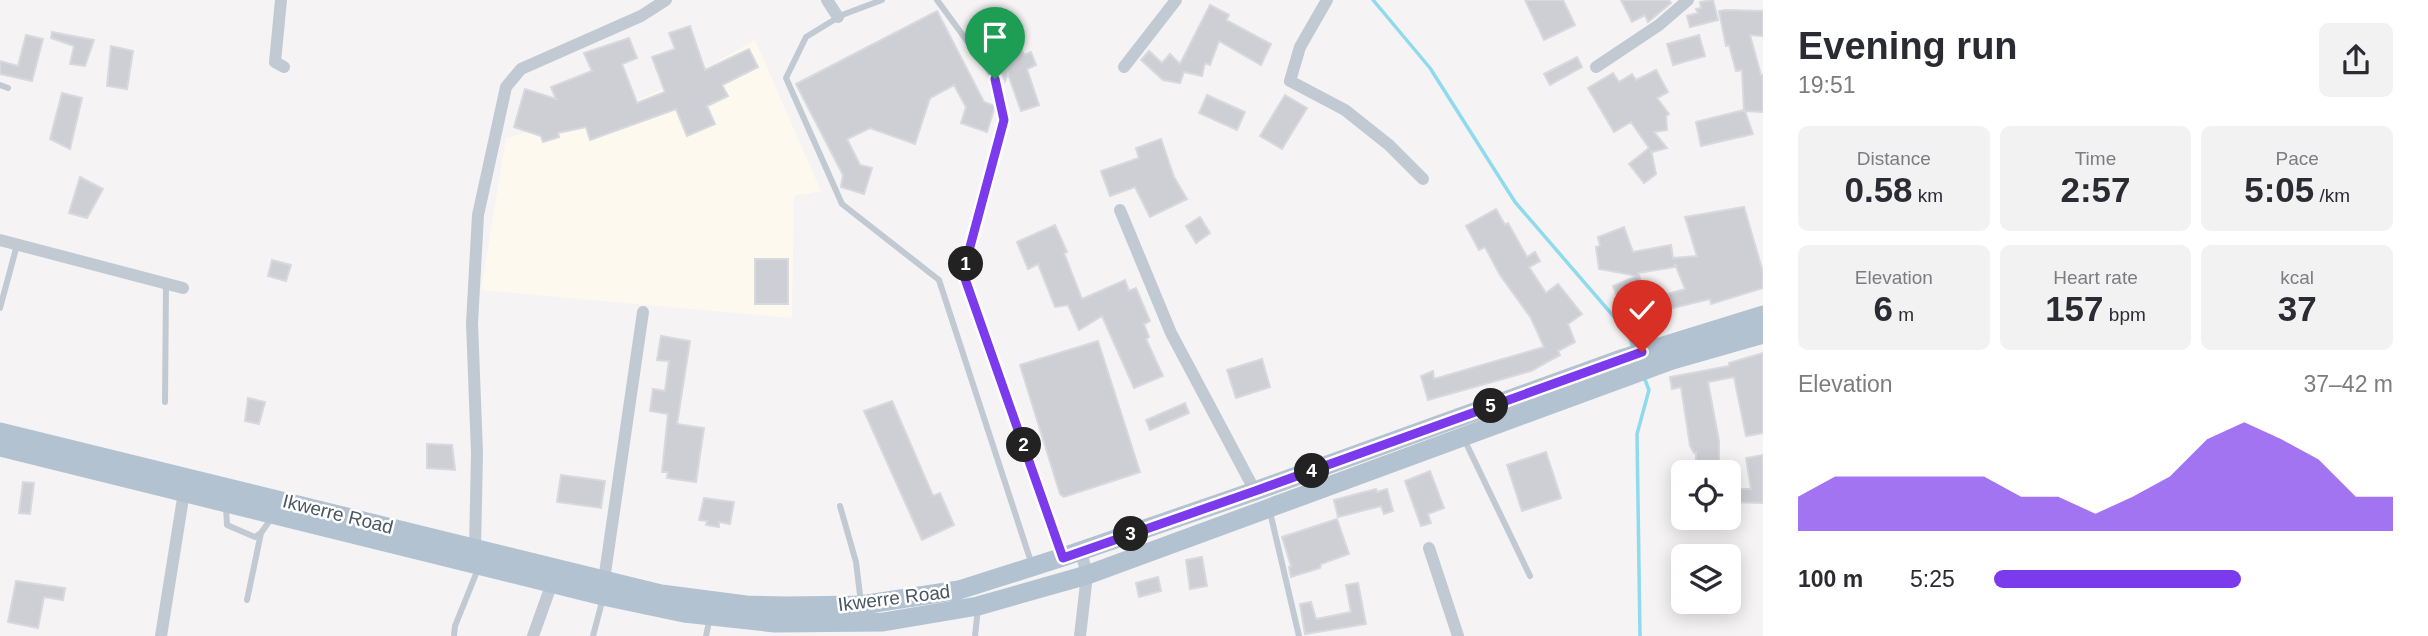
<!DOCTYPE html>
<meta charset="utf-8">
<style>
body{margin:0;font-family:Arial,sans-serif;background:#f2f2f3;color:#2b2b33;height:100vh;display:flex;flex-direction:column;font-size:26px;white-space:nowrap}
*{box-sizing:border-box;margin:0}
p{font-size:23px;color:#7c7c81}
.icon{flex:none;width:38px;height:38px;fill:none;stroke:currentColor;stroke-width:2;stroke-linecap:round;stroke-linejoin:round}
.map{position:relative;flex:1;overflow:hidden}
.sheet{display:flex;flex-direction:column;background:#fff;width:665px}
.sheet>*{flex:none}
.fabs{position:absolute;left:1671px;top:460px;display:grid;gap:14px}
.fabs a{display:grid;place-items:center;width:70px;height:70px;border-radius:10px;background:#fff;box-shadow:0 4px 18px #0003;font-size:35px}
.pin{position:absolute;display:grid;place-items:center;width:60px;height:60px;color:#fff;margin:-72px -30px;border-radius:50% 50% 50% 0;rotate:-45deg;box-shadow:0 0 7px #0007}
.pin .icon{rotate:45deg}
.km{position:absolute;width:35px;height:35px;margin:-18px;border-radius:50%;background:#222;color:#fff;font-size:19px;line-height:35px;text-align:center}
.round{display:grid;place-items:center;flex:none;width:74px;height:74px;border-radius:10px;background:#f2f2f3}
.summary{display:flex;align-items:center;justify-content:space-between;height:119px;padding:0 35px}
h1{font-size:38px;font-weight:600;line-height:52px}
.figures{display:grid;grid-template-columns:repeat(3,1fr);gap:10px;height:119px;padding:7px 35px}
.figures div{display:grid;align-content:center;border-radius:10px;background:#f2f2f3;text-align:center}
.figures b{font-size:35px;font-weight:600}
.figures small{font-size:19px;font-weight:400}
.figures p{font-size:19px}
.chart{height:196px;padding:14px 35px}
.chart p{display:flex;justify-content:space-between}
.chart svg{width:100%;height:126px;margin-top:7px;fill:#7c3aed;opacity:.7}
ul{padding:0 35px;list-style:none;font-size:23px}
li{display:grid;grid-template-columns:112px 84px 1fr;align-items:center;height:52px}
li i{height:18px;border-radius:9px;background:#7c3aed}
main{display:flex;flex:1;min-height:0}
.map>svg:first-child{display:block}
.commercial{fill:#fdf9ef}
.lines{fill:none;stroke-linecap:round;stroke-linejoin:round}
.stream{stroke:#90daee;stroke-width:3.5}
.building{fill:#cdcfd5;stroke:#d7d9de;stroke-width:2;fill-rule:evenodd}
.lane{stroke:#c1cad2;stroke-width:6}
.street{stroke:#c1cad2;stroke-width:12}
.primary{stroke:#b3c2d1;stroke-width:19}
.route-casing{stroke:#fff;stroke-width:14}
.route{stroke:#7c3aed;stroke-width:9}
.labels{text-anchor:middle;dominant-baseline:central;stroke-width:5;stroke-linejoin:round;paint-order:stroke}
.street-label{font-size:19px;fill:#4a5661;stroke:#fff}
</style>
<main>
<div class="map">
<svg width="1763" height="636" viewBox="0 0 1763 636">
<rect width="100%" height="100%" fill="#f5f3f3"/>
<path class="commercial" d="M 755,40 L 821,191 L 794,196 L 792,318 L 481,290 L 506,138 L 635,101 L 688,78 Z"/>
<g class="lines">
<path class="stream" d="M 1373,0 L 1430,68 L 1515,202 L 1628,333 L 1633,347
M 1640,636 L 1637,434 L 1649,390 L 1644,377"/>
</g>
<path class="building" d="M 1525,0 L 1563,0 L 1575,25 L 1544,40 Z
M 1621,0 L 1669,0 L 1671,3 L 1648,22 L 1645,15 L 1632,22 Z
M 1713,0 L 1718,20 L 1690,27 L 1687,16 L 1698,13 L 1696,9 L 1701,8 L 1700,2 Z
M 1210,5 L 1229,15 L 1226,20 L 1271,44 L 1261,65 L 1219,41 L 1210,65 L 1205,63 L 1202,76 L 1184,72 L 1180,83 L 1163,80 L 1141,60 L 1149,51 L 1162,63 L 1170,54 L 1180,64 Z
M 1726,10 L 1763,11 L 1763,36 L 1750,35 L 1761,75 L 1763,75 L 1763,112 L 1745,111 L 1753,134 L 1701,146 L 1696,122 L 1744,110 L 1742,70 L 1736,71 L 1729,45 L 1726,46 L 1719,11 Z
M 937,11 L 984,102 L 995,106 L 987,132 L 961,123 L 966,107 L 954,85 L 930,98 L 915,144 L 870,128 L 847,139 L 860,165 L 872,168 L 864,194 L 841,187 L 843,175 L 796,84 Z
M 690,26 L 705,70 L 749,49 L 758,67 L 722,85 L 728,96 L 707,106 L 715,124 L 687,136 L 676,109 L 590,140 L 586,127 L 558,133 L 559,137 L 543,142 L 541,136 L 514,127 L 525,89 L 556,99 L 551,87 L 592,71 L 584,53 L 629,38 L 637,58 L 622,64 L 637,103 L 665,92 L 652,57 L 675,49 L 669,33 Z
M 52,32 L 94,40 L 85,66 L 70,64 L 74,46 L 51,38 Z
M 26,35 L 43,39 L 32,81 L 0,74 L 0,61 L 18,66 Z
M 1699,35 L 1705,56 L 1673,65 L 1667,44 Z
M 1018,40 L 1024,55 L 1031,52 L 1036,65 L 1027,69 L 1039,105 L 1021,111 L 1008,74 L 1005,81 L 995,53 L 1007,48 L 1005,45 Z
M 111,46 L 133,51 L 127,89 L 107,86 Z
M 1577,57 L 1582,67 L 1550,85 L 1544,74 Z
M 1656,70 L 1668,92 L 1657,98 L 1669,114 L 1666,116 L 1667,130 L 1654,132 L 1667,148 L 1652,152 L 1651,150 L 1656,174 L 1644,183 L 1629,164 L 1649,148 L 1631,122 L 1614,132 L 1588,88 L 1613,73 L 1619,82 L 1632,74 L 1636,80 Z
M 62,93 L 82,98 L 70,149 L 50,139 Z
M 1207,95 L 1245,112 L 1237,130 L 1199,113 Z
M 1285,95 L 1307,108 L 1282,149 L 1260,136 Z
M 1161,139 L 1174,177 L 1187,199 L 1150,217 L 1135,187 L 1110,196 L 1101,171 L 1139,158 L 1136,148 Z
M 80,177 L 103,189 L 87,218 L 69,213 Z
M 1744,207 L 1763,272 L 1763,288 L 1711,304 L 1710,299 L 1626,319 L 1613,286 L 1638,276 L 1599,269 L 1596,247 L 1600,246 L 1598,237 L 1624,227 L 1633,252 L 1671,245 L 1673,258 L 1697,256 L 1685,217 ZM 1675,264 L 1685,289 L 1647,300 L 1638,273 L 1675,267 Z
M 1496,209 L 1505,225 L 1508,223 L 1527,257 L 1535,252 L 1540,261 L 1529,267 L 1546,293 L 1558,284 L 1582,314 L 1568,324 L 1575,342 L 1558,351 L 1560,355 L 1531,371 L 1428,400 L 1421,376 L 1433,371 L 1434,379 L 1544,347 L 1531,318 L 1500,275 L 1485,247 L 1479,250 L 1466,226 Z
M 1200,217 L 1210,233 L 1196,243 L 1186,226 Z
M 1055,225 L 1067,252 L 1064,253 L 1082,299 L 1125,280 L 1129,291 L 1136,288 L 1150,321 L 1144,324 L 1149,337 L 1146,339 L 1163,376 L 1134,388 L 1102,316 L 1079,330 L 1068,305 L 1055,307 L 1038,264 L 1028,269 L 1017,242 Z
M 755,259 L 788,259 L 788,304 L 755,304 Z
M 272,260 L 291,265 L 286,281 L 268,276 Z
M 661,336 L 690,341 L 677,424 L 704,428 L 696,482 L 667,478 L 668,472 L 662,472 L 668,414 L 650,411 L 653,389 L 665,391 L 669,361 L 657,360 Z
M 1098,341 L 1140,472 L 1064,497 L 1060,494 L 1020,365 Z
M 1763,353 L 1763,433 L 1746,436 L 1734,377 L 1708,382 L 1719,441 L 1719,472 L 1696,472 L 1696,452 L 1694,453 L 1690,446 L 1681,387 L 1672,389 L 1670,377 L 1729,366 L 1729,363 Z
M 1262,359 L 1270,387 L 1236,398 L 1227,370 Z
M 248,398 L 265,402 L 259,424 L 245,421 Z
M 892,401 L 933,496 L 940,493 L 954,525 L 922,540 L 864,411 Z
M 1185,403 L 1189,413 L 1150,430 L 1146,420 Z
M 427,444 L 452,445 L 455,470 L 427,468 Z
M 1546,452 L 1561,498 L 1522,511 L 1507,465 Z
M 1763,455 L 1763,503 L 1731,502 L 1732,489 L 1751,489 L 1746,458 Z
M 1430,471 L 1444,508 L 1428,514 L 1431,523 L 1421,526 L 1405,481 Z
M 561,475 L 605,481 L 601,508 L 557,502 Z
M 23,482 L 34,483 L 30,514 L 19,513 Z
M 1376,489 L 1377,492 L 1387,489 L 1393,511 L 1384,514 L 1381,506 L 1338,517 L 1334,500 Z
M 704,498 L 734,502 L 730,524 L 719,522 L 719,527 L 706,525 L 707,521 L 699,520 Z
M 1337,519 L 1349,554 L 1321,564 L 1320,568 L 1291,577 L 1289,567 L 1291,566 L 1282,537 Z
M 1202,557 L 1207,586 L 1190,589 L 1186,560 Z
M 1158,577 L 1161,591 L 1139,597 L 1136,583 Z
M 16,581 L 65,588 L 63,600 L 44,597 L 38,628 L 8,622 Z
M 1358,583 L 1366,624 L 1305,634 L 1300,604 L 1311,602 L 1316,619 L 1351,612 L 1346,585 Z"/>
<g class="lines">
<path class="lane" d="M 882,0 L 842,15 L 806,37 L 786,78 L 842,204 L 939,280 L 1032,565
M 937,0 L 995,79 L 1004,120 L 963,273 L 1062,556
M 0,85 L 8,88
M 0,308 L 17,245
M 165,402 L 166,284
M 1464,439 L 1530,576
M 840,506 L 856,562 L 861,603
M 226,507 L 227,525 L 255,537 L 261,533 L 273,516
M 1270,512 L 1299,636
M 247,600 L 261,533
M 454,636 L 455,626 L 478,569
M 593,636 L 603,598
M 706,636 L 710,617
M 975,636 L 978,608"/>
<path class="street" d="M 281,0 L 275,62 L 284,67
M 827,0 L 838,17
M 1327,0 L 1300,47 L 1290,81 L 1345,110 L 1389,145 L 1423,179
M 1124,67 L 1176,0
M 1596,67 L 1659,25 L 1688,0
M 1120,210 L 1171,333 L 1255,491
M 0,240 L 183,288
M 475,548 L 477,453 L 472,323 L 478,215 L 506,87 L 521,69 L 641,16 L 666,0
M 1429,548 L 1458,636
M 604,580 L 643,312
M 161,636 L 184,492
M 533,636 L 552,583
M 1080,636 L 1087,575 L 1081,551"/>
<path class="primary" d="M 0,432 L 661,594 L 746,605 L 787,606 L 861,605 L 959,590 L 1063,557 L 1255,491 L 1624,358 L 1763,315
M 0,447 L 603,596 L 684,613 L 775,623 L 883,622 L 978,606 L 1087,575 L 1672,360 L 1763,334"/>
</g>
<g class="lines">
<g class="route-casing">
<path id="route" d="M 995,79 L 1004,120 L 963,273 L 1063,558 L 1255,491 L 1642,352"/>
</g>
<use href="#route" class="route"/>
</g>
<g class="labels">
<g class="street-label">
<text transform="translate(338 514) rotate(14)">Ikwerre Road</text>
<text transform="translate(894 598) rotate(-7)">Ikwerre Road</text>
</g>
</g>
</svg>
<div class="fabs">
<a><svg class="icon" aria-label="locate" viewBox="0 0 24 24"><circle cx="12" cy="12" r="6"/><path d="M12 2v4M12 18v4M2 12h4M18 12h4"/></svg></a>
<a><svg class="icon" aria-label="layers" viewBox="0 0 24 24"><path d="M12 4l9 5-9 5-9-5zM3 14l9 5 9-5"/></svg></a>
</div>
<div class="pin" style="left:995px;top:79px;background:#1e9e55"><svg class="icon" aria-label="arrive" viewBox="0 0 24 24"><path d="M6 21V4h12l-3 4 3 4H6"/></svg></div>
<div class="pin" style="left:1642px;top:352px;background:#d93025"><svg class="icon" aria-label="check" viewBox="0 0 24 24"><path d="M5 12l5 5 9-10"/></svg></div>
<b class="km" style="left:966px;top:264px">1</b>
<b class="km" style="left:1024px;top:445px">2</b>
<b class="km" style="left:1131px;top:534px">3</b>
<b class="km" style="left:1312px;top:471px">4</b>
<b class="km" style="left:1491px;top:406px">5</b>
</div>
<section class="sheet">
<div class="summary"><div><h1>Evening run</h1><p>19:51</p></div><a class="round"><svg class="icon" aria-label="share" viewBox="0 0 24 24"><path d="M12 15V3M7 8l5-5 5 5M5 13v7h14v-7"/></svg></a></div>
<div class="figures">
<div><p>Distance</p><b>0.58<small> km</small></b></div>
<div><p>Time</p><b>2:57</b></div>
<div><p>Pace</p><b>5:05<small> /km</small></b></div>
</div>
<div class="figures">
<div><p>Elevation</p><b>6<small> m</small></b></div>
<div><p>Heart rate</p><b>157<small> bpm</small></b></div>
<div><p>kcal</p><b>37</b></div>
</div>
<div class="chart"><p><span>Elevation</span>37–42 m</p>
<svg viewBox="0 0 160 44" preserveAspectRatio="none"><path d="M0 44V32L10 25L20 25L30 25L40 25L50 25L60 32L70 32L80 38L90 32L100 25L110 12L120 6L130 12L140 19L150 32L160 32V44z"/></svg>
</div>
<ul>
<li><b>100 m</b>5:25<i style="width:62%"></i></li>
</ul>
</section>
</main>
